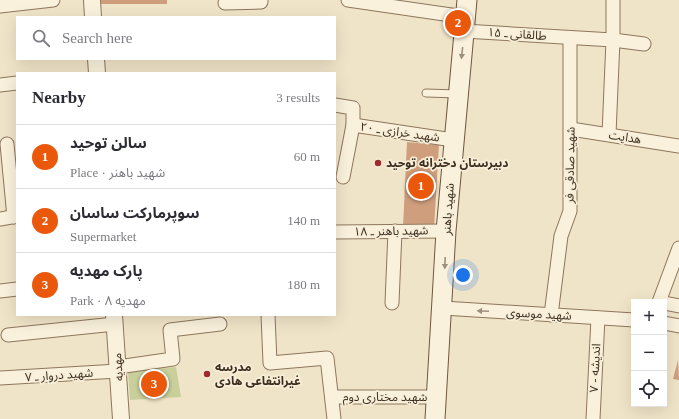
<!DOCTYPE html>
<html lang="en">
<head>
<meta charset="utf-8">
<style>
	body { margin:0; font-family:"Times New Roman","Noto Sans Arabic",serif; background:#f2f2f3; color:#2b2b33 }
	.controls { position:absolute; right:12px; bottom:12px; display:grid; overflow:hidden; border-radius:0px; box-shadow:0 4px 16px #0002 }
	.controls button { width:36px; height:36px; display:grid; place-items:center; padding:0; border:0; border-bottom:1px solid #e1e1e2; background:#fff; color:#2b2b33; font:20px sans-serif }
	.you { position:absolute; left:463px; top:275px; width:14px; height:14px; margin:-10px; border:3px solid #fff; border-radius:50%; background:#1a73e8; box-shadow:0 0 0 6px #1a73e833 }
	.badge { display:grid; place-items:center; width:26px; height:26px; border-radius:50%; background:#ea580c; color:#fff; font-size:13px; font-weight:700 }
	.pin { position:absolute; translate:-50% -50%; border:2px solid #fff; box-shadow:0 1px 4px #0006 }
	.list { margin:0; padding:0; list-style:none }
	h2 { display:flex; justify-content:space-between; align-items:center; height:52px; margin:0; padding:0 16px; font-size:17px }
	h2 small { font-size:13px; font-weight:400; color:#7c7c81 }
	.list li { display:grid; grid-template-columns:26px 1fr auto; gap:12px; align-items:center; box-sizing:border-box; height:64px; padding:0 16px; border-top:1px solid #e1e1e2 }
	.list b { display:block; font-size:15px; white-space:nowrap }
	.list p { margin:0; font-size:13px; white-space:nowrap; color:#7c7c81 }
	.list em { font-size:13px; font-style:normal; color:#7c7c81 }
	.icon { flex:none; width:22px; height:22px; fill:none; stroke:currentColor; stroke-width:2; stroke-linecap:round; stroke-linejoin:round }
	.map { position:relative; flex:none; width:679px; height:419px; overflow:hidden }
	.search { position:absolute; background:#fff; box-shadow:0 4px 16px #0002; left:16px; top:16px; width:320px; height:44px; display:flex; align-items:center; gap:10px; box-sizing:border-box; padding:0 14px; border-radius:0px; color:#7c7c81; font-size:15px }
	.panel { position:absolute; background:#fff; box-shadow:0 4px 16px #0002; left:16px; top:72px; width:320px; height:244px; border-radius:0px }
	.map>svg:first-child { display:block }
	.green { fill:#c9cf9b }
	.building { fill:#cf9f7d }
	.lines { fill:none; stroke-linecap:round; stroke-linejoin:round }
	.service-casing { stroke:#8d765c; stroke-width:9 }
	.minor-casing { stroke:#8d765c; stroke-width:15 }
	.tertiary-casing { stroke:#8d765c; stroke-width:18 }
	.secondary-casing { stroke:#6f573f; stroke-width:21 }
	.service { stroke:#faf1dc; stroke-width:7 }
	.minor { stroke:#faf1dc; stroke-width:13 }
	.tertiary { stroke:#faf1dc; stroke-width:16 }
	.secondary { stroke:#faf1dc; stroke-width:19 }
	.oneway { fill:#9c907e }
	.poi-dot { fill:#9e2a2b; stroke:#f7eed8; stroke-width:1.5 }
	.labels { text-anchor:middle; stroke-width:3.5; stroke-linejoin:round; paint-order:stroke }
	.street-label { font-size:12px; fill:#3d2e20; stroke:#f7eed8 }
	.poi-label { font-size:12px; font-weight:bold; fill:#3d2e20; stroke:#f7eed8; text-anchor:start }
</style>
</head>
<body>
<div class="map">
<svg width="679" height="419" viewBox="0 0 679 419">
	<rect width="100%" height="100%" fill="#f0e4c8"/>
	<polygon class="green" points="176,367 181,397 130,400 128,372"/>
	<g class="building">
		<rect x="98" y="0" width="69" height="4"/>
		<polygon points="407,142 439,145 434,229 403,227"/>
		<polygon points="678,360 679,380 673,379"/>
	</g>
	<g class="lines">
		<g class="service-casing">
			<polyline id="service" points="426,93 458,94"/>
		</g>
		<g class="minor-casing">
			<g id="minor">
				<polyline points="348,0 465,17"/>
				<polyline points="613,0 613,40 644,44"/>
				<polyline points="225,3 261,2 261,0"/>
				<polyline points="0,6 53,0"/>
				<polyline points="464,31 613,40 609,134"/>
				<polyline points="0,85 17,83"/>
				<polyline points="335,105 353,108 353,125"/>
				<polyline points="571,129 679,146"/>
				<polyline points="7,144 14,217"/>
				<polyline points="343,177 353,125 453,140"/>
				<polyline points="0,219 17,216"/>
				<polyline points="335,232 446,231"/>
				<polyline points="0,291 17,289"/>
				<polyline points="659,302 679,248"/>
				<polyline points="392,303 395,231"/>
				<polyline points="664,303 679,306"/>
				<polyline points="443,308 634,320"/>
				<polyline points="268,315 270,363 327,358 334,419"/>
				<polyline points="551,315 561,236 570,211 570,38"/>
				<polyline points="664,323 679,326"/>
				<polyline points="8,335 115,324"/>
				<polyline points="118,367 173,359 170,330 220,324"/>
				<polyline points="0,378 118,371"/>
				<polyline points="332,397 437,397"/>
				<polyline points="593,419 598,318"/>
			</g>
		</g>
		<g class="tertiary-casing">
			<g id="tertiary">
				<polyline points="92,0 93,17"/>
				<polyline points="96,59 97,73"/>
				<polyline points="114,315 121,419"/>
			</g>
		</g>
		<g class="secondary-casing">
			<polyline id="secondary" points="435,419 446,231 467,0"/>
		</g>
		<use href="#service" class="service"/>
		<use href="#minor" class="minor"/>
		<use href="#tertiary" class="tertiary"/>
		<use href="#secondary" class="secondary"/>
	</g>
	<defs><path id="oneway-solid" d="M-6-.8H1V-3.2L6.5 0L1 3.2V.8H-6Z"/></defs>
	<g class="oneway">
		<use href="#oneway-solid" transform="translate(462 53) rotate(96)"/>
		<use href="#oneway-solid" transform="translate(445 263) rotate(92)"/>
		<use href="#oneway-solid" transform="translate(483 311) rotate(-177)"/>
	</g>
	<g class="poi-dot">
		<circle cx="378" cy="163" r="4"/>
		<circle cx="207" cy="374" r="4"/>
	</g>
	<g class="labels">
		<g class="street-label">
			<text transform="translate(517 34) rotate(4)" y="4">طالقانی ـ ۱۵</text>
			<text transform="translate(400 132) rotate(8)" y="4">شهید خرازی ـ ۲۰</text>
			<text transform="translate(625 137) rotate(9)" y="4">هدایت</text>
			<text transform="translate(570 165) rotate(-89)" y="4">شهید صادقی فر</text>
			<text transform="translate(448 209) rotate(-86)" y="4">شهید باهنر</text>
			<text transform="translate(391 231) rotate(-1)" y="4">شهید باهنر ـ ۱۸</text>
			<text transform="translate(539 314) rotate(3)" y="4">شهید موسوی</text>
			<text transform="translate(118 367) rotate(-94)" y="4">مهدیه</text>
			<text transform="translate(595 368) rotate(-87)" y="4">اندیشه - ۷</text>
			<text transform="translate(59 375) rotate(-4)" y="4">شهید دروار ـ ۷</text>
			<text x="385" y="401">شهید مختاری دوم</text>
		</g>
		<g class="poi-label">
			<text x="386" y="167">دبیرستان دخترانه توحید</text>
			<text x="215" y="371">مدرسه<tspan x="215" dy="14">غیرانتفاعی هادی</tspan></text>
		</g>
	</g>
</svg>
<div class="controls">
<button>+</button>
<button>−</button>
<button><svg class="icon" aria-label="locate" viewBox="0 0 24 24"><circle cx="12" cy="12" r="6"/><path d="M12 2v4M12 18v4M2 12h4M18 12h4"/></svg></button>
</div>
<div class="you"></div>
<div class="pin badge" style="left:421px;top:186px">1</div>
<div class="pin badge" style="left:458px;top:23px">2</div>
<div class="pin badge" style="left:154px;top:384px">3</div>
<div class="search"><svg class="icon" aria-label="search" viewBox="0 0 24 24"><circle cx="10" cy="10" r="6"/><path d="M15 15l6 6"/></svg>Search here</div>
<section class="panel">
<h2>Nearby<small>3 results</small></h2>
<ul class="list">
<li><span class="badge">1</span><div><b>سالن توحید</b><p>Place · شهید باهنر</p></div><em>60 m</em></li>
<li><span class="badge">2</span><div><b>سوپرمارکت ساسان</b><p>Supermarket</p></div><em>140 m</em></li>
<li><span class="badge">3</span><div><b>پارک مهدیه</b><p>Park · مهدیه ۸</p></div><em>180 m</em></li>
</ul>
</section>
</div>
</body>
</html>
